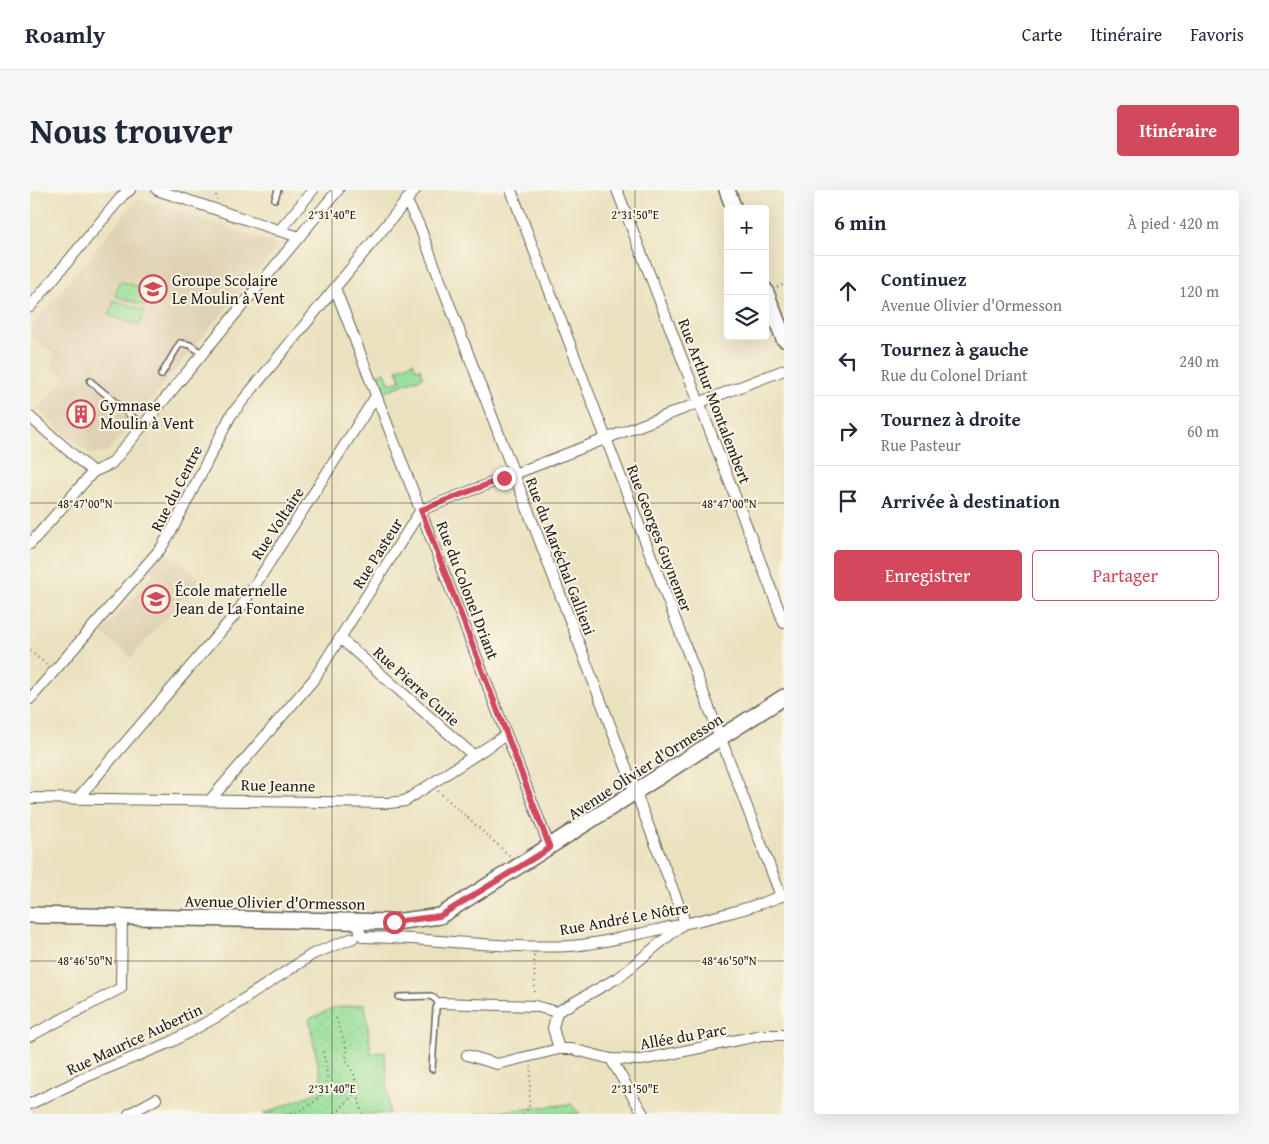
<!DOCTYPE html>
<html lang="fr">
<head>
<meta charset="utf-8">
<style>
	body { margin:0; font-family:"Gentium Book Plus",serif; background:#f6f6f7; color:#1f2937 }
	.controls { position:absolute; right:15px; top:15px; display:grid; overflow:hidden; border-radius:5px; box-shadow:0 5px 20px #0002 }
	.controls button { width:45px; height:45px; display:grid; place-items:center; padding:0; border:0; border-bottom:1px solid #e0e1e3; background:#fff; color:#1f2937; font:25px sans-serif }
	.stop { position:absolute; width:15px; height:15px; margin:-11px; border:4px solid #d1495b; border-radius:50%; background:#fff }
	.stop.end { background:#d1495b; border-color:#fff; box-shadow:0 1px 5px #0008 }
	.list { margin:0; padding:0; list-style:none }
	h2 { display:flex; justify-content:space-between; align-items:center; height:65px; margin:0; padding:0 20px; font-size:21px }
	h2 small { font-size:16px; font-weight:400; color:#747a83 }
	.list li { display:grid; grid-template-columns:32px 1fr auto; gap:15px; align-items:center; box-sizing:border-box; height:70px; padding:0 20px; border-top:1px solid #e0e1e3 }
	.list b { display:block; font-size:19px; white-space:nowrap }
	.list p { margin:0; font-size:16px; white-space:nowrap; color:#747a83 }
	.list em { font-size:16px; font-style:normal; color:#747a83 }
	.actions { display:flex; gap:10px; padding:15px 20px }
	.actions a { flex:1; padding:11px 0; border:1px solid #d1495b; border-radius:5px; text-align:center; font-size:18px; color:#d1495b }
	.actions .main { background:#d1495b; color:#fff }
	.icon { flex:none; width:28px; height:28px; fill:none; stroke:currentColor; stroke-width:2; stroke-linecap:round; stroke-linejoin:round }
	.map { position:relative; flex:none; width:754px; height:924px; overflow:hidden; border-radius:5px }
	header { display:flex; align-items:center; gap:30px; box-sizing:border-box; height:70px; padding:0 25px; background:#fff; border-bottom:1px solid #e0e1e3 }
	header strong { font-size:24px }
	nav { display:flex; gap:28px; margin-inline-start:auto; font-size:18px }
	.intro { display:flex; align-items:center; justify-content:space-between; box-sizing:border-box; height:120px; padding:0 30px }
	h1 { margin:0; font-size:35px }
	.button { padding:12px 22px; border-radius:5px; background:#d1495b; color:#fff; font-size:18px; font-weight:700 }
	main { display:flex; gap:30px; padding:0 30px }
	aside { flex:1; background:#fff; border-radius:5px; box-shadow:0 5px 20px #0002 }
	.map>svg:first-child { display:block }
	.built { fill:#dfd2b4 }
	.grass { fill:url(#grass-tufts); stroke:#5a7e5a }
	.park { fill:url(#park-dots); stroke:#5a7e5a }
	.pitch { fill:#97df99; stroke:#5a7e5a }
	.lines { fill:none; stroke-linecap:round; stroke-linejoin:round }
	.lane-casing { stroke:#646155; stroke-width:8 }
	.street-casing { stroke:#646155; stroke-width:12 }
	.secondary-casing { stroke:#646155; stroke-width:18 }
	.path { stroke:#646155; stroke-width:2; stroke-dasharray:1 4; stroke-linecap:butt }
	.lane { stroke:#fff; stroke-width:5 }
	.street { stroke:#fff; stroke-width:10 }
	.secondary { stroke:#fff; stroke-width:15 }
	.route { stroke:#d1495b; stroke-width:6 }
	.ticks { fill:none; stroke:#1c1c1c; stroke-width:1; stroke-opacity:0.45 }
	.labels { text-anchor:middle; stroke-width:4; stroke-linejoin:round; paint-order:stroke }
	.poi-label { font-size:16px; fill:#1c1c1c; stroke:#fcf5e5; text-anchor:start }
	.street-label { font-size:16px; fill:#1c1c1c; stroke:#fcf5e5 }
	.ticks-label { font-size:12px; text-anchor:middle; fill:#1c1c1c; stroke:#fcf5e5; stroke-width:4; stroke-linejoin:round; paint-order:stroke }
</style>
</head>
<body>
<header>
<strong>Roamly</strong>
<nav><a>Carte</a><a>Itinéraire</a><a>Favoris</a></nav>
</header>
<div class="intro"><h1>Nous trouver</h1><a class="button">Itinéraire</a></div>
<main>
<div class="map">
<svg width="754" height="924" viewBox="0 0 754 924">
	<defs>
		<pattern id="grass-tufts" width="24" height="20" patternUnits="userSpaceOnUse" patternTransform="scale(1.25)"><rect width="24" height="20" fill="#97df99"/><path d="M3 7l-1-3M5 7V3M7 7l1-3M15 17l-1-3M17 17v-4M19 17l1-3" fill="none" stroke="#82bf83"/></pattern>
		<pattern id="park-dots" width="8" height="8" patternUnits="userSpaceOnUse" patternTransform="scale(1.25)"><rect width="8" height="8" fill="#97df99"/><path d="M2 2h.1M6 6h.1" fill="none" stroke="#82bf83" stroke-width="1.8" stroke-linecap="round"/></pattern>
	</defs>
	<rect width="100%" height="100%" fill="#fcf5e5"/>
	<filter id="ink" filterUnits="userSpaceOnUse"><feTurbulence type="fractalNoise" baseFrequency=".02" numOctaves="2"/><feDisplacementMap in="SourceGraphic" scale="10" xChannelSelector="R" yChannelSelector="G"/><feConvolveMatrix kernelMatrix="1 2 1 2 8 2 1 2 1" color-interpolation-filters="sRGB"/></filter>
	<filter id="wash" filterUnits="userSpaceOnUse"><feTurbulence type="fractalNoise" baseFrequency=".0096" numOctaves="4" result="noise"/><feDisplacementMap in="SourceGraphic" scale="20" xChannelSelector="R" yChannelSelector="G"/><feGaussianBlur stdDeviation="1.12" result="paint"/><feColorMatrix in="noise" values="0 0 0 0 0 0 0 0 0 0 0 0 0 0 0 0 0 1.4 0 .05"/><feComposite in="paint" operator="in"/></filter>
	<g filter="url(#wash)">
		<rect width="100%" height="100%" fill="#eae2bf"/>
		<g class="built">
			<polygon points="108,8 243,53 245,59 76,263 59,264 8,219 35,188 21,176 24,173 23,164 0,143 0,139"/>
			<polygon points="137,360 170,389 101,468 72,443 124,384 120,380"/>
		</g>
		<polygon class="grass" points="383,172 386,179 390,178 393,187 354,202 347,185 355,182 360,194 371,190 367,179"/>
		<g class="park">
			<polygon points="335,814 341,864 355,862 359,924 233,924 293,900 279,829 304,818"/>
			<polygon points="541,914 550,924 447,924"/>
		</g>
		<g class="pitch">
			<polygon points="90,91 121,101 116,116 85,106"/>
			<polygon points="84,110 115,121 109,136 79,125"/>
		</g>
	</g>
	<g filter="url(#ink)">
		<g class="lines">
			<g class="lane-casing">
				<g id="lane">
					<polyline points="245,9 248,0"/>
					<polyline points="131,185 150,153 160,155 173,164"/>
					<polyline points="60,191 112,235"/>
					<polyline points="369,807 401,806 410,813 406,818 402,879"/>
				</g>
			</g>
			<g class="street-casing">
				<g id="street">
					<polyline points="127,0 269,47"/>
					<polyline points="481,0 751,706"/>
					<polyline points="587,0 754,433"/>
					<polyline points="376,10 389,35 653,726 653,734 589,787 527,822 505,816 410,813"/>
					<polyline points="249,41 283,0"/>
					<polyline points="305,98 520,658"/>
					<polyline points="0,117 93,5 100,0"/>
					<polyline points="0,227 63,282"/>
					<polyline points="0,354 63,282 81,274 308,0"/>
					<polyline points="311,449 443,565"/>
					<polyline points="0,509 131,358 143,338 201,225 385,0"/>
					<polyline points="0,608 360,613 375,611 476,545"/>
					<polyline points="48,608 209,420 346,206"/>
					<polyline points="181,609 284,489 391,320 754,180"/>
					<path d="M 329,731 L 330,744 L 334,747 C 403,748 471,759 540,756 C 567,754 595,747 622,741 C 666,731 712,722 754,705"/>
					<polyline points="527,822 523,838 529,859"/>
					<polyline points="0,846 91,798 92,727"/>
					<polyline points="437,865 467,874 529,859 542,859 581,869 611,870 732,845 754,845"/>
					<polyline points="581,869 613,924"/>
					<polyline points="0,914 56,887 141,852 188,826 283,764 323,748"/>
					<polyline points="99,924 126,909"/>
				</g>
			</g>
			<g class="secondary-casing">
				<g id="secondary">
					<polyline points="697,0 704,19"/>
					<polyline points="735,100 754,149"/>
					<polyline points="0,725 364,732 410,726 754,507"/>
				</g>
			</g>
			<g class="path">
				<polyline points="185,0 187,10"/>
				<polyline points="747,97 754,94"/>
				<polyline points="0,461 17,475"/>
				<polyline points="408,601 480,666"/>
				<polyline points="504,766 505,806"/>
				<polyline points="306,828 317,860 316,869 324,884 332,924"/>
				<path d="M 261,924 C 297,909 303,896 292,859"/>
				<polyline points="306,924 326,902"/>
				<polyline points="493,924 499,918 501,876"/>
			</g>
			<use href="#lane" class="lane"/>
			<use href="#street" class="street"/>
			<use href="#secondary" class="secondary"/>
		</g>
	</g>
	<g class="lines" filter="url(#ink)">
		<polyline class="route" points="364,732 410,726 520,658 391,320 474,288"/>
	</g>
	<path class="ticks" d="M 302,0 L 302,924M 605,0 L 605,924M 0,313 L 754,313M 0,771 L 754,771"/>
	<defs>
		<g id="school-ring" transform="scale(1.4375)"><circle r="9.5" fill="#fcf5e5" stroke="#d1495b" stroke-width="1.5"/><path d="M0-5L7-2L0 1L-7-2ZM-4 1L0 2.5L4 1V4Q0 6-4 4Z" fill="#d1495b"/></g>
		<g id="building-ring" transform="scale(1.4375)"><circle r="9.5" fill="#fcf5e5" stroke="#d1495b" stroke-width="1.5"/><path d="M-4-6H4V6H1V3H-1V6H-4ZM-2.5-4.3h1.7v1.8h-1.7ZM.8-4.3h1.7v1.8H.8ZM-2.5-1h1.7V.8h-1.7ZM.8-1h1.7V.8H.8Z" fill="#d1495b"/></g>
	</defs>
	<g fill-rule="evenodd">
		<use href="#school-ring" x="123" y="99"/>
		<use href="#building-ring" x="51" y="224"/>
		<use href="#school-ring" x="126" y="409"/>
	</g>
	<g class="labels">
		<g class="poi-label">
			<text x="142" y="96">Groupe Scolaire<tspan x="142" dy="18">Le Moulin à Vent</tspan></text>
			<text x="70" y="221">Gymnase<tspan x="70" dy="18">Moulin à Vent</tspan></text>
			<text x="145" y="406">École maternelle<tspan x="145" dy="18">Jean de La Fontaine</tspan></text>
		</g>
		<g class="street-label">
			<text transform="translate(685 211) rotate(69)" y="6">Rue Arthur Montalembert</text>
			<text transform="translate(146 298) rotate(-63)" y="6">Rue du Centre</text>
			<text transform="translate(247 333) rotate(-57)" y="6">Rue Voltaire</text>
			<text transform="translate(630 348) rotate(69)" y="6">Rue Georges Guynemer</text>
			<text transform="translate(347 363) rotate(-58)" y="6">Rue Pasteur</text>
			<text transform="translate(531 366) rotate(69)" y="6">Rue du Maréchal Gallieni</text>
			<text transform="translate(438 400) rotate(69)" y="6">Rue du Colonel Driant</text>
			<text transform="translate(387 496) rotate(42)" y="6">Rue Pierre Curie</text>
			<text transform="translate(615 576) rotate(-33)" y="6">Avenue Olivier d'Ormesson</text>
			<text transform="translate(248 595) rotate(1)" y="6">Rue Jeanne</text>
			<text transform="translate(245 712) rotate(1)" y="6">Avenue Olivier d'Ormesson</text>
			<text transform="translate(594 728) rotate(-10)" y="6">Rue André Le Nôtre</text>
			<text transform="translate(653 846) rotate(-10)" y="6">Allée du Parc</text>
			<text transform="translate(104 849) rotate(-25)" y="6">Rue Maurice Aubertin</text>
		</g>
	</g>
	<g class="ticks-label">
		<text x="302" y="29">2°31'40"E</text>
		<text x="605" y="29">2°31'50"E</text>
		<text x="55" y="318">48°47'00"N</text>
		<text x="699" y="318">48°47'00"N</text>
		<text x="55" y="775">48°46'50"N</text>
		<text x="699" y="775">48°46'50"N</text>
		<text x="302" y="903">2°31'40"E</text>
		<text x="605" y="903">2°31'50"E</text>
	</g>
</svg>
<div class="controls">
<button>+</button>
<button>−</button>
<button><svg class="icon" aria-label="layers" viewBox="0 0 24 24"><path d="M12 4l9 5-9 5-9-5zM3 14l9 5 9-5"/></svg></button>
</div>
<div class="stop" style="left:364px;top:732px"></div>
<div class="stop end" style="left:474px;top:288px"></div>
</div>
<aside>
<h2>6 min<small>À pied · 420 m</small></h2>
<ul class="list">
<li><svg class="icon" aria-label="ahead" viewBox="0 0 24 24"><path d="M12 20V5M6 11l6-6 6 6"/></svg><div><b>Continuez</b><p>Avenue Olivier d'Ormesson</p></div><em>120 m</em></li>
<li><svg class="icon" aria-label="left" viewBox="0 0 24 24"><path d="M17 20v-9H6M10 6l-5 5 5 5"/></svg><div><b>Tournez à gauche</b><p>Rue du Colonel Driant</p></div><em>240 m</em></li>
<li><svg class="icon" aria-label="right" viewBox="0 0 24 24"><path d="M7 20v-9h11M14 6l5 5-5 5"/></svg><div><b>Tournez à droite</b><p>Rue Pasteur</p></div><em>60 m</em></li>
<li><svg class="icon" aria-label="arrive" viewBox="0 0 24 24"><path d="M6 21V4h12l-3 4 3 4H6"/></svg><div><b>Arrivée à destination</b></div></li>
</ul>
<div class="actions"><a class="main">Enregistrer</a><a>Partager</a></div>
</aside>
</main>
</body>
</html>
